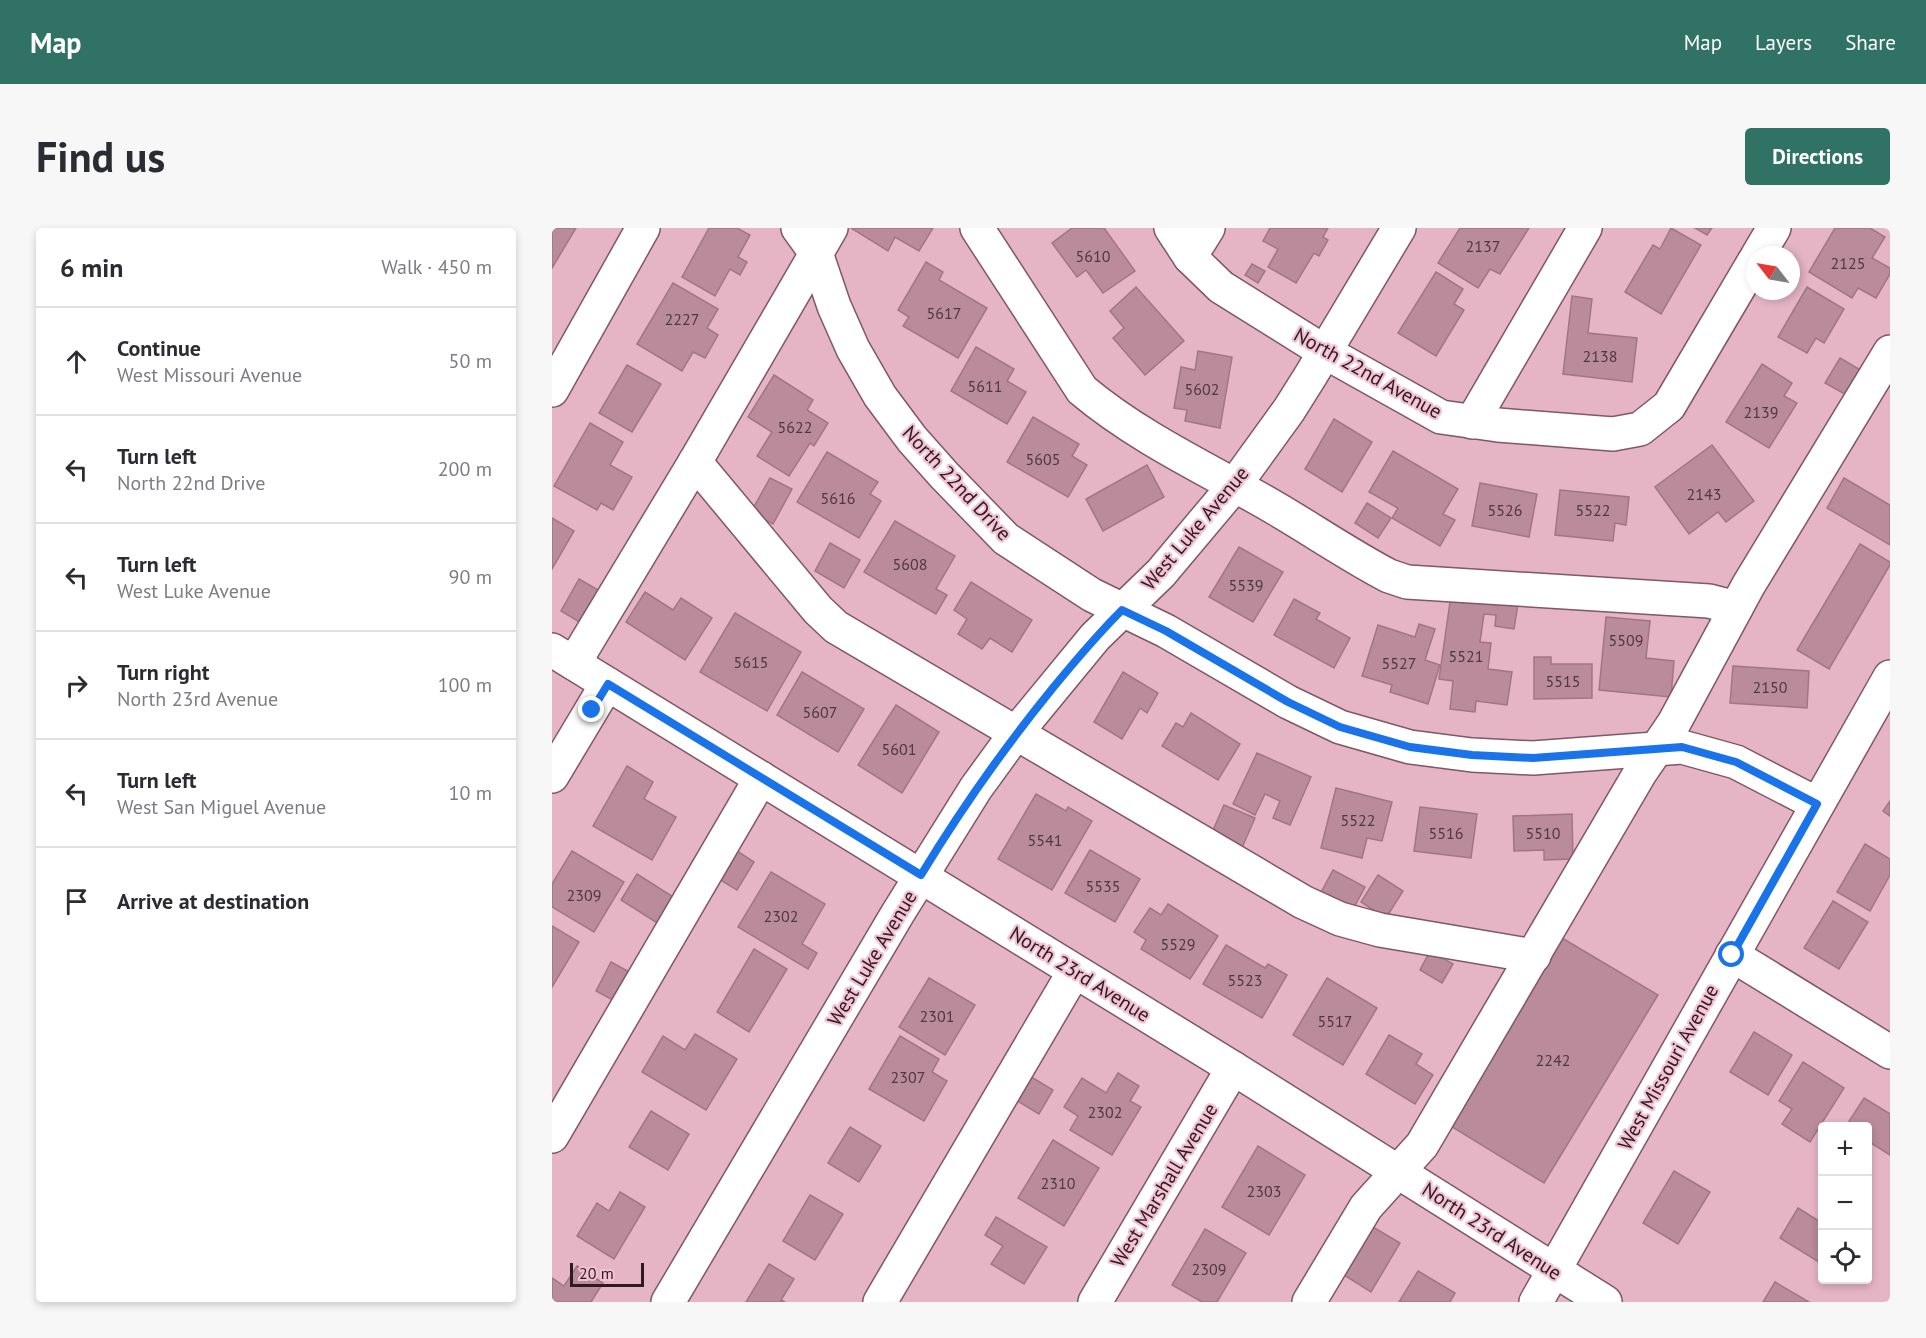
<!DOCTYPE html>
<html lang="en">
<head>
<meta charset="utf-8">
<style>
	body { margin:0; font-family:"PT Sans",sans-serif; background:#f7f7f7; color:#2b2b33 }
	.controls { position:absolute; right:18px; bottom:18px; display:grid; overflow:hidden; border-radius:6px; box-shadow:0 3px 9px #0003 }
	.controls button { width:54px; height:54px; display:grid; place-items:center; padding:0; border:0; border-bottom:2px solid #e1e1e2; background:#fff; color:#2b2b33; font:30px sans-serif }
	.compass { position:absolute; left:1194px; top:18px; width:54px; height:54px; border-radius:50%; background:#fff; box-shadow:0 3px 9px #0003; rotate:301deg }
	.scale { position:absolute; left:18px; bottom:15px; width:74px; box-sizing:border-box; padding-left:6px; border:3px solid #2d1b21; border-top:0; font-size:16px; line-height:21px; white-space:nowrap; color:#2d1b21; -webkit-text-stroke:4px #f3c2d2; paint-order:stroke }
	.stop { position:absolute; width:18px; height:18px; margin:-14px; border:4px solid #1a73e8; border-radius:50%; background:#fff }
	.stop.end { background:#1a73e8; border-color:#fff; box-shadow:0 2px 6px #0008 }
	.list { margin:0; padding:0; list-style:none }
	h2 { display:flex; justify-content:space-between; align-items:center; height:78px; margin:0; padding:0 24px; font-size:26px }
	h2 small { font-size:20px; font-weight:400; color:#7c7c81 }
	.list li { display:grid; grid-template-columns:39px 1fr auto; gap:18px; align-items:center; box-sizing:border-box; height:108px; padding:0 24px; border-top:2px solid #e1e1e2 }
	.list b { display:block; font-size:22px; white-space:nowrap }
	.list p { margin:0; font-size:20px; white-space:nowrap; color:#7c7c81 }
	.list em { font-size:20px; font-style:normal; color:#7c7c81 }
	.icon { flex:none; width:33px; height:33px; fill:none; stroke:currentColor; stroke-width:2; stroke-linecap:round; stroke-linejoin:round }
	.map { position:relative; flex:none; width:1338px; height:1074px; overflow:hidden; border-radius:6px }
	header { display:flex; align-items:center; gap:36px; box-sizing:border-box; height:84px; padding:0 30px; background:#307364; color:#fff }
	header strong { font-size:28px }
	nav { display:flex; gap:33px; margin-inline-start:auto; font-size:21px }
	.intro { display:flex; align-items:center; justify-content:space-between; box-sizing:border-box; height:144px; padding:0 36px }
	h1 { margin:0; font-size:42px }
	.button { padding:15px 27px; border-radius:6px; background:#307364; color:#fff; font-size:21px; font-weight:700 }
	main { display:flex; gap:36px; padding:0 36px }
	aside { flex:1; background:#fff; border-radius:6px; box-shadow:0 3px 9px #0003 }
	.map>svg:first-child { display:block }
	.building { fill:#ba8b9b; stroke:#a27585; stroke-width:1.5 }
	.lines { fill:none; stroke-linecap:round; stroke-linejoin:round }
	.minor-casing { stroke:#815665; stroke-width:36 }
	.minor { stroke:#fff; stroke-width:33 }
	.route { stroke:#1a73e8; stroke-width:8 }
	.labels { text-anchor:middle; stroke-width:4.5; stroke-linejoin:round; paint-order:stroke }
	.number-label { font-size:16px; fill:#503740 }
	.street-label { font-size:20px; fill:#2d1b21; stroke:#f3c2d2 }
</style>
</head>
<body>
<header>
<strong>Map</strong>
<nav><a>Map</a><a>Layers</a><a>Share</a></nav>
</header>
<div class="intro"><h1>Find us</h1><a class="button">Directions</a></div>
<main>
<aside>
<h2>6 min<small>Walk · 450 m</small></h2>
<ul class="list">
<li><svg class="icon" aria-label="ahead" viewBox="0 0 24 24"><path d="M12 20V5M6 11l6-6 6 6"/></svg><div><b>Continue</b><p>West Missouri Avenue</p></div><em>50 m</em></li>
<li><svg class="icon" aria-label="left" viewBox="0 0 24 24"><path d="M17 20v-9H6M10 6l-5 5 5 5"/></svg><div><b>Turn left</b><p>North 22nd Drive</p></div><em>200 m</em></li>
<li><svg class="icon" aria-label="left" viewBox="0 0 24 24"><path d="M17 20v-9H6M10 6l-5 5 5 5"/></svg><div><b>Turn left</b><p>West Luke Avenue</p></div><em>90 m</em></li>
<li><svg class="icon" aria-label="right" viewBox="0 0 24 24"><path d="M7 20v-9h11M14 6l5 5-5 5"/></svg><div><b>Turn right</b><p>North 23rd Avenue</p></div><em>100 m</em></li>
<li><svg class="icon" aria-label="left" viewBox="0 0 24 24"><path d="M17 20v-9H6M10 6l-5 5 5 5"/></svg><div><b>Turn left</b><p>West San Miguel Avenue</p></div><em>10 m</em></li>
<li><svg class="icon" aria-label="arrive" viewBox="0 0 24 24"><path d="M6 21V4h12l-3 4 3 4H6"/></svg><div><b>Arrive at destination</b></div></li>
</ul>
</aside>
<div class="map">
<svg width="1338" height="1074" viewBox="0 0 1338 1074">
	<rect width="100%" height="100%" fill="#e6b5c5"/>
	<g class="building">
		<polygon points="0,0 24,0 0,40"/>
		<polygon points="157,0 185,0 198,7 186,29 195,34 188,47 178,41 163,68 130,49"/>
		<polygon points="299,0 381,0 367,23 343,9 336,23"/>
		<polygon points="520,0 552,0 583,43 551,65 534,42 525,49 500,15"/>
		<polygon points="718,0 776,0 771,9 776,12 767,28 762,25 744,55 716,39 726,21 711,13"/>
		<polygon points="908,0 977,0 948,46 938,41 926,60 886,35"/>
		<polygon points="1119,0 1149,17 1109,86 1073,64 1101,17 1108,21"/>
		<polygon points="1143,0 1160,0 1155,7"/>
		<polygon points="1283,0 1318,0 1333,9 1320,30 1338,40 1338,46 1324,70 1306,60 1300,70 1257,44"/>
		<polygon points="374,34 391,44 387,52 435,80 406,130 351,98 357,89 346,82"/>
		<polygon points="700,36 713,43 706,55 693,47"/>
		<polygon points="884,44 911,61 902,76 912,82 884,128 846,105"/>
		<polygon points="121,55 166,81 155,100 166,107 153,130 141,124 130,143 85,116"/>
		<polygon points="584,59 632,113 593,147 561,110 572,100 558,83"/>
		<polygon points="1255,59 1292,81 1272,115 1264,110 1255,125 1226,109"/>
		<polygon points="1020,68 1040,71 1036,105 1085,110 1080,154 1011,146"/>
		<polygon points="424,119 462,141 455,153 474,164 455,196 399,163"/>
		<polygon points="646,123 680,129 668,200 633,193 635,182 622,180 629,139 643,142"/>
		<polygon points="1288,130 1312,144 1298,169 1273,155"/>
		<polygon points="1210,136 1240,155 1232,168 1245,175 1217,220 1174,194"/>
		<polygon points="75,137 109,156 80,204 47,185"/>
		<polygon points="222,147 261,172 255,182 276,195 262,218 258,215 237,248 205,228 220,204 196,189"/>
		<polygon points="481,189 527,216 520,228 535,237 516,269 455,234"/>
		<polygon points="782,191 820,214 790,264 753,241"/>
		<polygon points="38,195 71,214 58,237 80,249 61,282 49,275 45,282 2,258"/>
		<polygon points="1160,217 1202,273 1174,294 1166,284 1137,306 1103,259"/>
		<polygon points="841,223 906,261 891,286 903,292 888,318 840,290 846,280 817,264"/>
		<polygon points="275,224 326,254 318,266 329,273 307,310 245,274"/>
		<polygon points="595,237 612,269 551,303 534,271"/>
		<polygon points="218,250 240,261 221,296 199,284"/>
		<polygon points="1292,250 1338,277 1338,317 1275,280"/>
		<polygon points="928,255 985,266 977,309 920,298"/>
		<polygon points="1008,262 1077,269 1074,297 1063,295 1061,313 1003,307"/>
		<polygon points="815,275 839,290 826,310 803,295"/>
		<polygon points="0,290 22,303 0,341"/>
		<polygon points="343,293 403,328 384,361 395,367 384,386 312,344"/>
		<polygon points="278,315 308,332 292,360 263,343"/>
		<polygon points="1308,316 1338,334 1338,337 1277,441 1245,422"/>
		<polygon points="687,319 731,344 701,394 657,369"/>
		<polygon points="27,351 53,366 34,398 9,383"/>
		<polygon points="419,354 480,392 460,424 438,410 430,421 406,406 415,391 402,382"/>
		<polygon points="93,364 121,382 129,370 160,390 133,432 74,394"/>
		<polygon points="899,367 966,376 962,401 943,398 944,387 932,386 928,414 939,415 936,441 960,444 955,477 924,473 923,484 898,481 901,453 887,451"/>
		<polygon points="742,371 768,385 764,391 798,410 782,440 722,407"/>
		<polygon points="183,385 249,424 215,483 148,444"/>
		<polygon points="1054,389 1098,393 1094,430 1122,433 1119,469 1047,462"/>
		<polygon points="867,396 883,401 873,432 888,437 876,476 838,464 840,457 810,448 826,397 863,409"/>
		<polygon points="982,429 999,429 999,436 1040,436 1040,470 982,471"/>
		<polygon points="1181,438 1257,443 1255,480 1178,475"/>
		<polygon points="250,444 312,481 286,524 225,487"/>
		<polygon points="571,444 606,465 595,485 588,480 570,511 542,494"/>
		<polygon points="344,477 387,504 350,565 306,537"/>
		<polygon points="639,485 688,516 666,552 610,518 624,495 631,499"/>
		<polygon points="705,525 759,549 738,597 721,590 728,573 713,566 703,587 681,576"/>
		<polygon points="75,538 101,554 92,571 124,589 100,632 41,598"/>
		<polygon points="784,560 840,574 830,613 815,610 810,630 769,620"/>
		<polygon points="484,566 514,583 516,579 540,593 500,662 446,631"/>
		<polygon points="1338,573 1338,588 1331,583"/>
		<polygon points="672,577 703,590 689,622 658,609"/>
		<polygon points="868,579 925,586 919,630 862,623"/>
		<polygon points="1020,586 1021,631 992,632 992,622 962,623 961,588"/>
		<polygon points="1313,616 1338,631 1338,647 1318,683 1285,664"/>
		<polygon points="182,621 202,634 185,662 165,650"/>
		<polygon points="538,622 588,651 563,694 513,665"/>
		<polygon points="20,623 72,654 42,704 0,679 0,656"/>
		<polygon points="781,642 813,659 799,685 767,668"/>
		<polygon points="219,644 273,676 250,716 265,725 256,741 186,699"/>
		<polygon points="85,646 126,672 110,698 69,672"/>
		<polygon points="826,647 851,663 834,690 809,674"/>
		<polygon points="1281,673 1316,694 1287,741 1252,720"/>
		<polygon points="616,676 666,708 638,751 589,721 594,712 582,704 598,680 609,687"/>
		<polygon points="0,698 27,714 0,759"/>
		<polygon points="1010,710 1106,767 992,955 897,897"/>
		<polygon points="674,717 713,740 716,736 735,747 710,790 651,756"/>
		<polygon points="202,721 235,741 197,804 165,784"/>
		<polygon points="878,723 901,736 890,755 868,742"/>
		<polygon points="59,734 83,747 68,776 44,763"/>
		<polygon points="377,750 423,777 393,827 347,799"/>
		<polygon points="775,750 825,780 791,837 741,807"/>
		<polygon points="1202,804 1240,827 1216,867 1178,844"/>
		<polygon points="143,806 185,831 154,882 90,844 111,808 133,822"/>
		<polygon points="837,807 870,826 864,836 881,847 863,876 814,846"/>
		<polygon points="348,808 387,831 380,844 395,853 372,893 317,861"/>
		<polygon points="1251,834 1292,860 1258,914 1230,896 1240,881 1227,873"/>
		<polygon points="566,845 587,858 578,873 589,879 560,927 518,902 526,888 512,879 530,850 554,865"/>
		<polygon points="476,847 501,862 487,886 462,871"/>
		<polygon points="1312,870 1338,886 1338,927 1316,913 1316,898 1294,898"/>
		<polygon points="99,883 137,906 116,942 77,919"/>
		<polygon points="298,899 329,918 307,954 276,935"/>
		<polygon points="501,912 547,940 512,998 466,970"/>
		<polygon points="706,918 753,947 717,1007 670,979"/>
		<polygon points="1122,943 1158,964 1126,1016 1091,995"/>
		<polygon points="68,964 93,979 62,1031 25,1008 45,975 57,983"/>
		<polygon points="258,967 291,986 263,1032 231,1013"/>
		<polygon points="1246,980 1270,995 1270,1036 1228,1010"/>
		<polygon points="444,989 495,1019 472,1056 439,1036 451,1018 433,1007"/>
		<polygon points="821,999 848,1015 819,1064 792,1047"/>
		<polygon points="653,1001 694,1025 665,1074 650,1074 620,1057"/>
		<polygon points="217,1036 242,1051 229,1072 233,1074 194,1074"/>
		<polygon points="25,1038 51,1055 39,1074 0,1074 0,1050 12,1058"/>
		<polygon points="866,1043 903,1065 898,1074 847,1074"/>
		<polygon points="1223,1054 1257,1074 1211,1074"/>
	</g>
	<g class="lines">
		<g class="minor-casing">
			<g id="minor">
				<polyline points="246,0 264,25 282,78 301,121 328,168 360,211 392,247 454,311 540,367 614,403 736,474 788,499 858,519 920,527 981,530 1130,519 1184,534 1265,576"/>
				<path d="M 425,0 L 530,162 C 581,205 644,236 702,268 C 748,293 791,324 837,348 L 855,354 L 1157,373 L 1184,380"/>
				<polyline points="619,0 638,29 669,59 773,124 889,189 946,197 1061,206 1088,201 1117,178 1203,32"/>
				<polyline points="1206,27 1222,0"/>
				<polyline points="638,29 656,0"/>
				<polyline points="0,162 91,0"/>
				<polyline points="920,194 1033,0"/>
				<polyline points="143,234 266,382 284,399 751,674 788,691 828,702 982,728"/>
				<polyline points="0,422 681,840 1053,1074"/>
				<polyline points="22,435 143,234 279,0"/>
				<polyline points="0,548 55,456"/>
				<polyline points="1180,727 1338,824"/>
				<polyline points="0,908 209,550"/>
				<polyline points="116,1074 346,685 424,560 464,505 543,409 609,345 682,258 737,182 759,147 847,0"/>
				<polyline points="328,1074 522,744"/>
				<polyline points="543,1074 681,840"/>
				<polyline points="757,1074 814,979 870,917 1088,545 1122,495 1196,358 1338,124"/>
				<polyline points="984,1074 1338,449"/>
			</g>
		</g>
		<use href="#minor" class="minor"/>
	</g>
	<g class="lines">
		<path class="route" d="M 40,482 L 56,456 L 369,647 C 409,581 452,520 500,461 C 523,433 545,407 570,382 L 614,403 L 736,474 L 788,499 L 858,519 L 920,527 L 981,530 L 1130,519 L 1184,534 L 1265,576 L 1180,727"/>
	</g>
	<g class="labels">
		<g class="number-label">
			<text x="931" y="24">2137</text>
			<text x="541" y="34">5610</text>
			<text x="1296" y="41">2125</text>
			<text x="392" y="91">5617</text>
			<text x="130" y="97">2227</text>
			<text x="1048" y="134">2138</text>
			<text x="433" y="164">5611</text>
			<text x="650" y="167">5602</text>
			<text x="1209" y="190">2139</text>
			<text x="243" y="205">5622</text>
			<text x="491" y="237">5605</text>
			<text x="1152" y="272">2143</text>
			<text x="286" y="276">5616</text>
			<text x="953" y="288">5526</text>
			<text x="1041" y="288">5522</text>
			<text x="358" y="342">5608</text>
			<text x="694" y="363">5539</text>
			<text x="1074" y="418">5509</text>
			<text x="914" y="434">5521</text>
			<text x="199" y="440">5615</text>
			<text x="847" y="441">5527</text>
			<text x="1011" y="459">5515</text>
			<text x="1218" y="465">2150</text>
			<text x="268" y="490">5607</text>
			<text x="347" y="527">5601</text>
			<text x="806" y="598">5522</text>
			<text x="894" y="611">5516</text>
			<text x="991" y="611">5510</text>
			<text x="493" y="618">5541</text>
			<text x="551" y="664">5535</text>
			<text x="32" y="673">2309</text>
			<text x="229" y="694">2302</text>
			<text x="626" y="722">5529</text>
			<text x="693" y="758">5523</text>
			<text x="385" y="794">2301</text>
			<text x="783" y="799">5517</text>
			<text x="1001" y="838">2242</text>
			<text x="356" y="855">2307</text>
			<text x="553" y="890">2302</text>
			<text x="506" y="961">2310</text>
			<text x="712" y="969">2303</text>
			<text x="657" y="1047">2309</text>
		</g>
		<g class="street-label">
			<text transform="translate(816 145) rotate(29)" y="7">North 22nd Avenue</text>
			<text transform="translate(405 255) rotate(47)" y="7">North 22nd Drive</text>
			<text transform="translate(643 300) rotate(-50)" y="7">West Luke Avenue</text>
			<text transform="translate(320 730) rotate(-59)" y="7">West Luke Avenue</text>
			<text transform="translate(528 746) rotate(32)" y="7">North 23rd Avenue</text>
			<text transform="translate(1116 839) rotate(-61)" y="7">West Missouri Avenue</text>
			<text transform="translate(612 957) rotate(-59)" y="7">West Marshall Avenue</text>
			<text transform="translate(940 1003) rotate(33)" y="7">North 23rd Avenue</text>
		</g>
	</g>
</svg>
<div class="controls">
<button>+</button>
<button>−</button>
<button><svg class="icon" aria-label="locate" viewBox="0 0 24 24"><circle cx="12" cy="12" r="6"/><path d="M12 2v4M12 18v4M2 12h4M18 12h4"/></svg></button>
</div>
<svg class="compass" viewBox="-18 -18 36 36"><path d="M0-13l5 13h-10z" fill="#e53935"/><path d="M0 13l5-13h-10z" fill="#7c7c81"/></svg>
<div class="scale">20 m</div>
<div class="stop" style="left:1180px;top:727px"></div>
<div class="stop end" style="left:40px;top:482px"></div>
</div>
</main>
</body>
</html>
